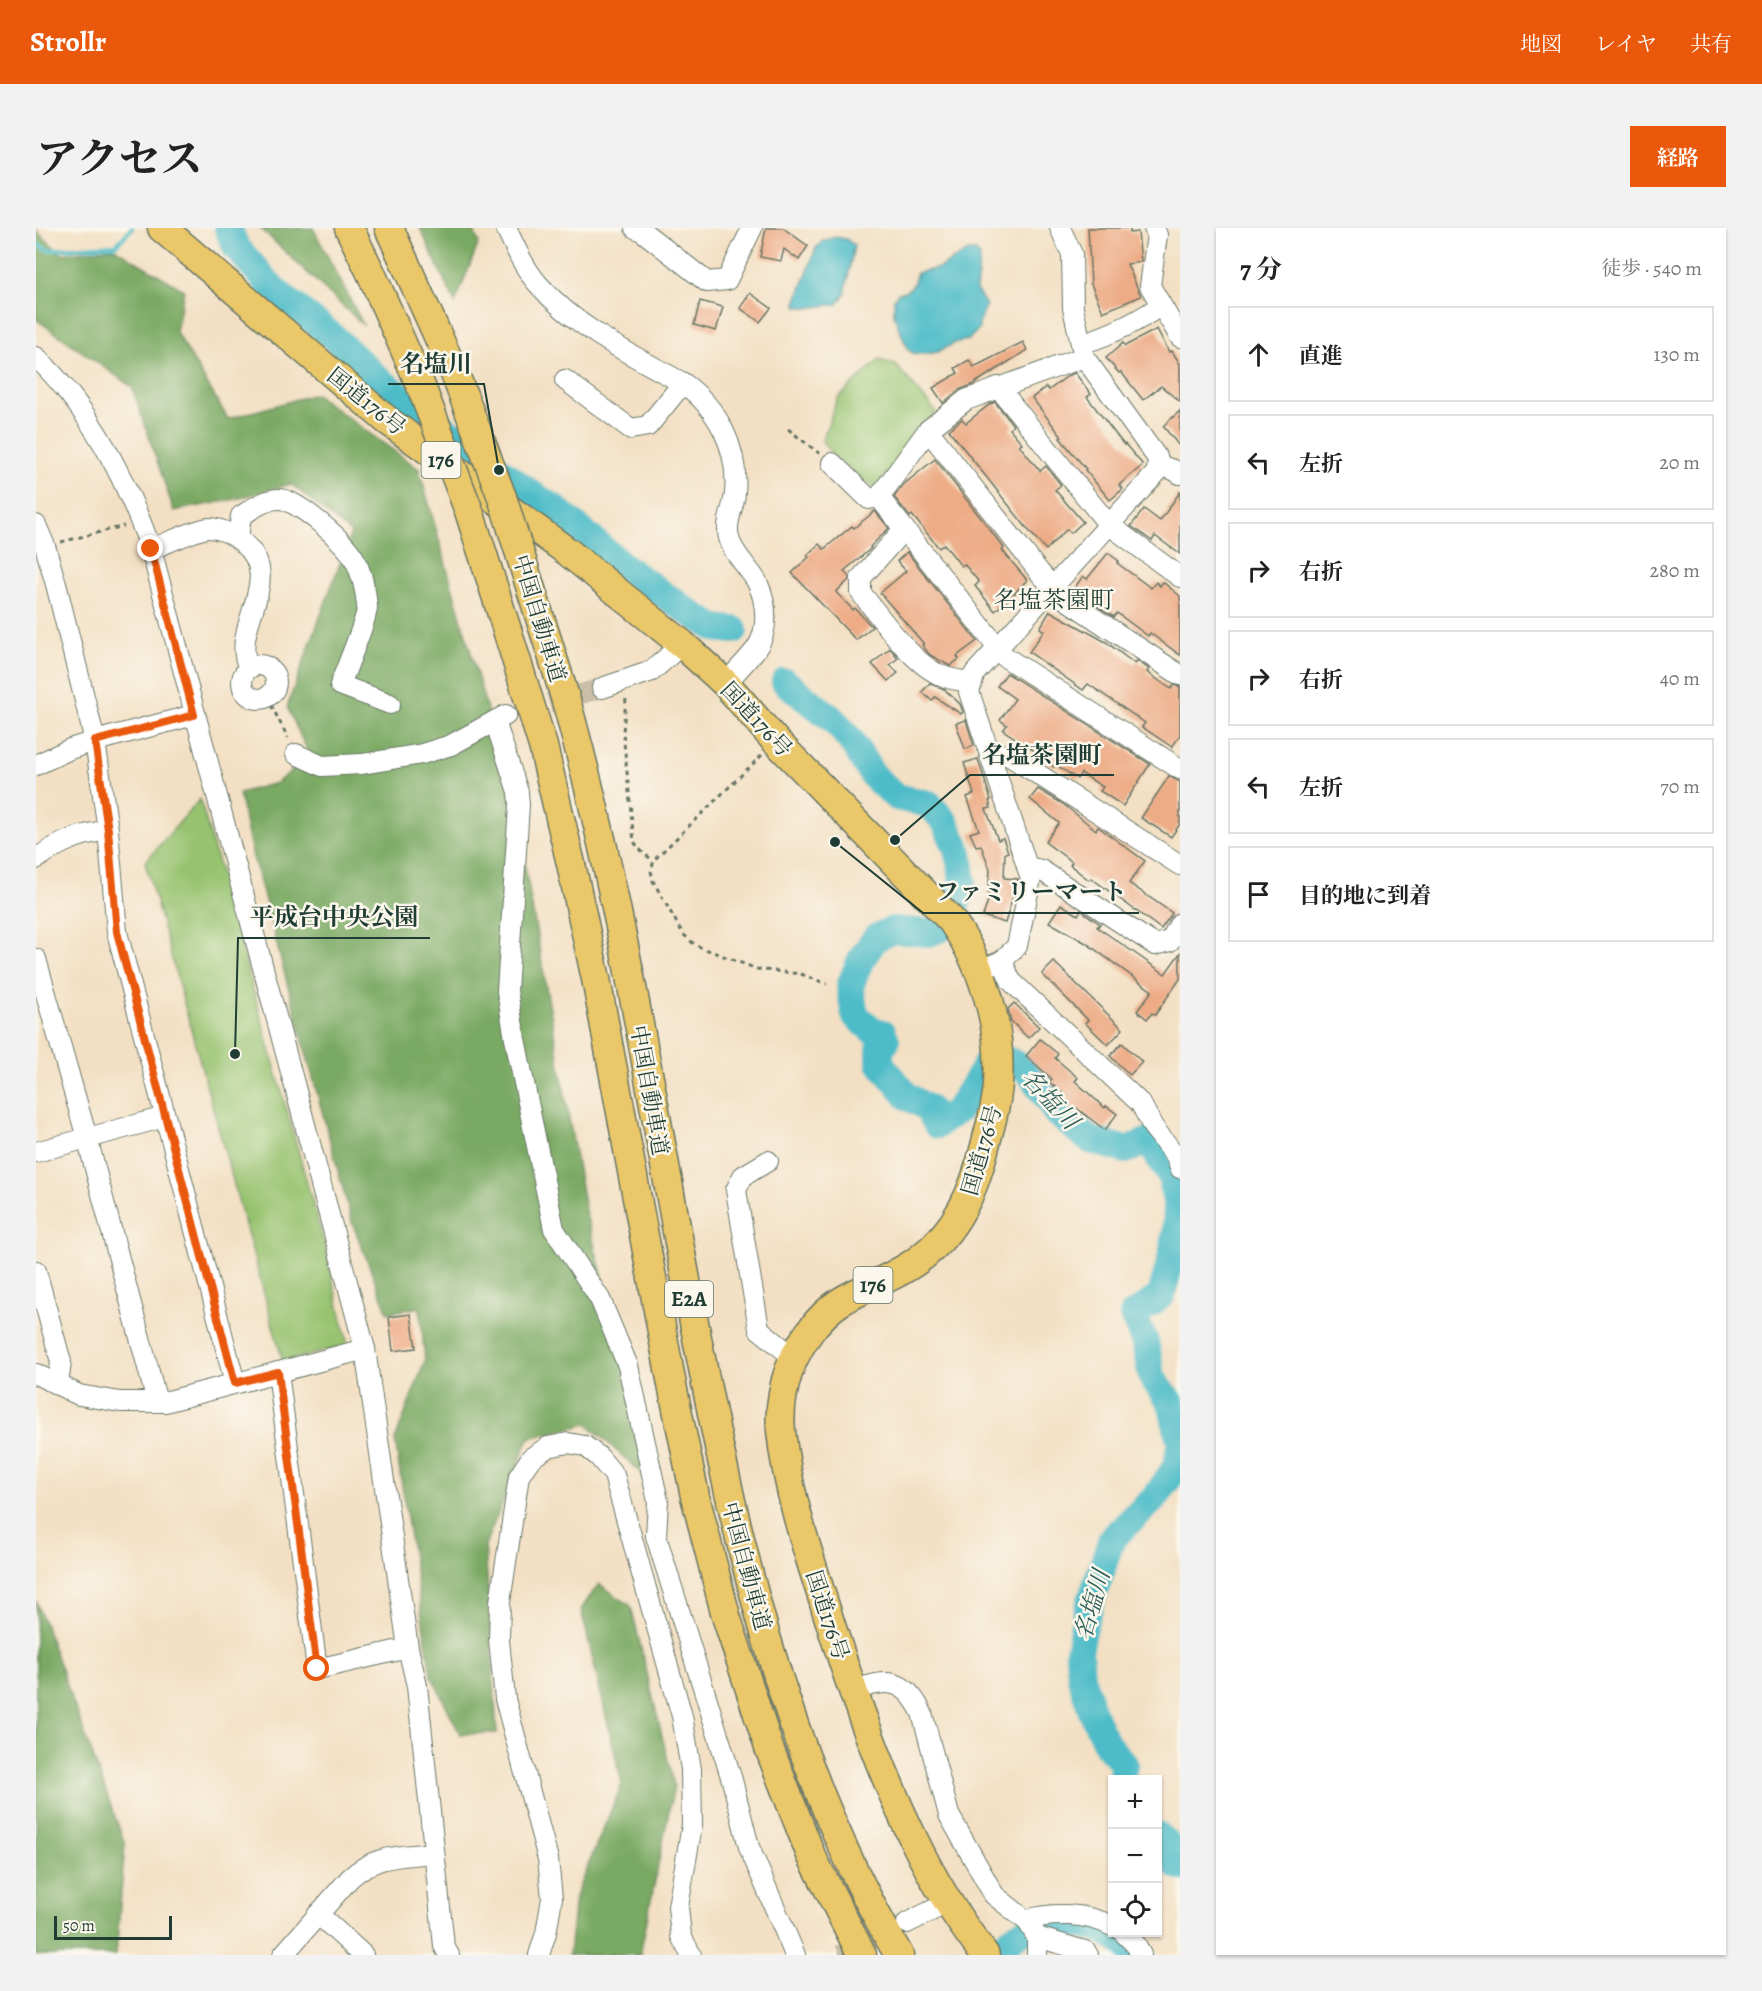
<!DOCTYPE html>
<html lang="ja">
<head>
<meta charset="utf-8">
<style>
	body { margin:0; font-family:Alegreya,"Noto Serif JP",serif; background:#f2f2f2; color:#222 }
	.controls { position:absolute; right:18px; bottom:18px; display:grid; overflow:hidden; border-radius:0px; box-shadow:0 2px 4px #0004 }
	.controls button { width:54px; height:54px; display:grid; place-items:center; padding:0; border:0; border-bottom:2px solid #e0e0e0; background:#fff; color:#222; font:30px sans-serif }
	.scale { position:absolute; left:18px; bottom:15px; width:118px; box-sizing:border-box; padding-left:6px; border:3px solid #1f3d34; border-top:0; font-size:16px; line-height:21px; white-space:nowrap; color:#1f3d34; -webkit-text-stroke:4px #fbf7ec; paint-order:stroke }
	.stop { position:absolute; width:18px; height:18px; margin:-14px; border:4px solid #ea580c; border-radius:50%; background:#fff }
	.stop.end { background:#ea580c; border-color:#fff; box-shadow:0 2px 6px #0008 }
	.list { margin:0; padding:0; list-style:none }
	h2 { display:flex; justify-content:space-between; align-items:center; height:78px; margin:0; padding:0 24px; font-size:26px }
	h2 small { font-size:20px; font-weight:400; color:#767676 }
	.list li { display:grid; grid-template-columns:39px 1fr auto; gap:18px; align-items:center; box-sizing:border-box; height:96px; margin:0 12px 12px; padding:0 12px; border:2px solid #e0e0e0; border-radius:0px }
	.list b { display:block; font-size:22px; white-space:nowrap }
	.list em { font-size:20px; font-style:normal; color:#767676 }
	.icon { flex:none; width:33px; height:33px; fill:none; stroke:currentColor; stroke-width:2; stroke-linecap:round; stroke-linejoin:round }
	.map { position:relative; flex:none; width:1144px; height:1727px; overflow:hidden; border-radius:0px }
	header { display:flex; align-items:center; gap:36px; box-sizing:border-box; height:84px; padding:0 30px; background:#ea580c; color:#fff }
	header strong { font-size:28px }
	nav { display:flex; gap:33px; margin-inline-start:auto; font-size:21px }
	.intro { display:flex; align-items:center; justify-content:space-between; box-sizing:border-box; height:144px; padding:0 36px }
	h1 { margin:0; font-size:42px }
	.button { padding:15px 27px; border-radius:0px; background:#ea580c; color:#fff; font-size:21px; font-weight:700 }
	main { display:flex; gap:36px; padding:0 36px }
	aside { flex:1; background:#fff; border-radius:0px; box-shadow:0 2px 4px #0004 }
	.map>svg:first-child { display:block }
	.green { fill:#97c370; stroke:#5b8052; stroke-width:1.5 }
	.forest { fill:#79a962; stroke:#4c734b; stroke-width:1.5 }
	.water { fill:#4ebcc8; stroke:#367c7e; stroke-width:1.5 }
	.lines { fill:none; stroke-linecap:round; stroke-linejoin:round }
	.stream { stroke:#4ebcc8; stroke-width:4.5 }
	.river { stroke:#4ebcc8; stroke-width:28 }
	.building { fill:#edac86 }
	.minor-tunnel { stroke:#c9bfa7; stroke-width:20; stroke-dasharray:20 10; stroke-linecap:butt }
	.minor-casing { stroke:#697666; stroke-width:22 }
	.highway-casing { stroke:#697666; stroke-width:31 }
	.path { stroke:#697666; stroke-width:3; stroke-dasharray:4.5 4.5; stroke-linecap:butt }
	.minor { stroke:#fff; stroke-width:20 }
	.highway { stroke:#eac769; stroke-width:28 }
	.highway-bridge-casing { stroke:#697666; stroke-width:31; stroke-linecap:butt }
	.highway-bridge { stroke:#eac769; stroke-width:28 }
	.route { stroke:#ea580c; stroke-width:8 }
	.labels { text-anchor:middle; stroke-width:5; stroke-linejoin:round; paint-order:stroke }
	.shield { fill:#fbf7ec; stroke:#61756b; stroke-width:1.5 }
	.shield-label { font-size:21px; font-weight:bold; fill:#1f3d34 }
	.street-label { font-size:22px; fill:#1f3d34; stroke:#fbf7ec }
	.neighbourhood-label { font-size:24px; fill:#1f3d34; stroke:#fbf7ec }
	.water-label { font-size:24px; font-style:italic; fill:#2b5d59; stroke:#fbf7ec }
	.leader { fill:none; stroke:#1f3d34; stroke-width:2 }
	.callout-dot { fill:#1f3d34; stroke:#fbf7ec; stroke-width:2 }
	.callout-label { font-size:24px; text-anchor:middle; font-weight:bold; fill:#1f3d34; stroke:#fbf7ec; stroke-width:5; stroke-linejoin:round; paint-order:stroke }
</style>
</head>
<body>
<header>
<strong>Strollr</strong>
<nav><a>地図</a><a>レイヤ</a><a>共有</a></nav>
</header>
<div class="intro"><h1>アクセス</h1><a class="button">経路</a></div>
<main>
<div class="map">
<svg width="1144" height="1727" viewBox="0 0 1144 1727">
	<rect width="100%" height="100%" fill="#fbf7ec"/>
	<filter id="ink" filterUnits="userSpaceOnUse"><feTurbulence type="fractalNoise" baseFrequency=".0167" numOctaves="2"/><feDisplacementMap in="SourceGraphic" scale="12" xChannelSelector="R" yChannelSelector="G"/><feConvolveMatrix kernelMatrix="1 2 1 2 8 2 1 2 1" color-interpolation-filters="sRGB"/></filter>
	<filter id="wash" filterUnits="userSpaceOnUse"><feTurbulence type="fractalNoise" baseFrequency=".008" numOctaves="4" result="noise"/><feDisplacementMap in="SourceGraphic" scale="24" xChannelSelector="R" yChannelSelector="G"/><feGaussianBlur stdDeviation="1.35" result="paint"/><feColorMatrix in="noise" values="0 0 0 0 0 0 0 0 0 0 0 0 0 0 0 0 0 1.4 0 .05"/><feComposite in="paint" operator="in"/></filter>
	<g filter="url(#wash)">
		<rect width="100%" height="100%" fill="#f3e0c4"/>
		<g class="green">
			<polygon points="843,132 860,137 900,184 839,260 797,228 786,213 801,171"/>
			<polygon points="164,571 289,1019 312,1117 247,1134 109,634"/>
		</g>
		<g class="forest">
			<polygon points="224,0 277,0 328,98"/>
			<polygon points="384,0 436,0 443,14 419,75"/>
			<polygon points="0,3 26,26 78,20 148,62 140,104 192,191 279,166 383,241 479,581 549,982 622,1260 551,1196 493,1210 449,1317 461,1505 424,1506 395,1447 359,1212 389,1133 384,1079 352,1085 316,994 215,621 203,565 240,555 259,540 272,524 251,479 315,305 255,256 200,271 138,283 96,159 0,91"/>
			<polygon points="563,1356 595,1378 638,1558 604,1727 533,1727 539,1669 586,1556 545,1381"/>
			<polygon points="0,1373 89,1616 80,1727 0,1727"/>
		</g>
		<g class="water">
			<polygon points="799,9 810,11 818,17 809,65 802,76 770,80 762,78 760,75 780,20 787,13"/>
			<polygon points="932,23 938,23 944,28 940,62 950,77 943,94 943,101 932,112 921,114 901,124 891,126 879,126 872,122 858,88 858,71 862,65 870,63 877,57 881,45 903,40"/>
		</g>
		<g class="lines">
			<polyline class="stream" points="0,15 11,22 80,17 96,0"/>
			<g class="river">
				<polyline points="192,0 200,19 239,63 295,107 343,152 497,267 517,279 591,341 657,387 679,400 698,402"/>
				<polyline points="749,454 799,493 816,514 837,548 860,569 893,576 909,594 923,625 927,655 920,678"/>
				<polyline points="905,700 893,705 857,702 840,710 825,731 814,758 819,787 836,802 847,805 850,813 844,821 844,835 871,868 893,881 901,897 922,882 950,837"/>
				<polyline points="973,833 988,840 998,850 1021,886 1054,912 1090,922 1113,913 1135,949 1141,978 1140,1003 1136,1027 1125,1068 1097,1087 1109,1114 1116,1149 1135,1175 1144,1212"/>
				<polyline points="1085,1552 1088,1536 1071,1517 1056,1484 1045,1449 1043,1424 1049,1391 1076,1310 1120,1269 1141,1237 1144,1218"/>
				<polyline points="1122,1608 1132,1617 1141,1638 1144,1639"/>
				<path d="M 954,1727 C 966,1719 979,1706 992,1701 C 1021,1689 1081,1696 1097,1727"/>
			</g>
		</g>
		<g id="blocks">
			<g class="building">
				<polygon points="730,0 747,0 772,18 763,32 748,21 745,33 724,29"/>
				<polygon points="1052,0 1094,0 1094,5 1102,4 1105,34 1091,36 1105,68 1067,84 1055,56"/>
				<polygon points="714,65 735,80 724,94 704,80"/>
				<polygon points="664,73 687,79 680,103 658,97"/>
				<polygon points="1121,101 1133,124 1136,123 1144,136 1144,174 1125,158 1107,172 1085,144 1083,145 1070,130 1087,115 1089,118"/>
				<polygon points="987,114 991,122 936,157 923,162 907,175 897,160 922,145 919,140 933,132 938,139"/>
				<polygon points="1039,145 1055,166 1051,169 1088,217 1089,216 1107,237 1083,257 1087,261 1074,272 1049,242 1050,241 1024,210 1026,209 996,170 1010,159 1013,162 1033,147"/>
				<polygon points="959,174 977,197 974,201 986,215 983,217 1004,243 1010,238 1025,257 1019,262 1047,294 1035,305 1031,301 1010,322 994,304 913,202 926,191 930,195 954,176"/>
				<polygon points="1144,183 1144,219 1127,198"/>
				<polygon points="899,231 968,320 966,322 991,352 974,370 959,383 939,358 943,354 928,336 925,338 908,316 903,320 876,287 874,289 858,269 867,257"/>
				<polygon points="1144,264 1144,326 1119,308 1116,313 1095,298 1108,281 1124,293"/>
				<polygon points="839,283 853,300 834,319 835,320 832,323 808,343 813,349 813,352 800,364 817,382 819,380 836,399 820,412 756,345 773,329 771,327 783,316 788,321 816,298 818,300"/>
				<polygon points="871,324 941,413 921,428 923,431 914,438 894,427 886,417 888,416 844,365 870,343 861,333"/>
				<polygon points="1072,325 1083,333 1081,335 1115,360 1120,354 1124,358 1127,354 1144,368 1144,427 1114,405 1112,408 1081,385 1078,389 1037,362 1047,348 1051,351"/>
				<polygon points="1014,383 1070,414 1099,436 1101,433 1113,441 1111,444 1135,461 1138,457 1144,459 1144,507 1136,519 1106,499 1109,495 1052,456 1047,462 993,424 1008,403 1004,400"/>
				<polygon points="854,420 862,430 854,437 862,445 852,453 836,436"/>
				<polygon points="971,445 1114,536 1087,578 1064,563 1067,559 1045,545 1041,551 1019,536 1018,539 1005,530 1006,528 967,502 971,497 964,492 979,471 961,458"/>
				<polygon points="894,455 908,461 924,476 927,484 925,486 899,469 896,473 886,464"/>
				<polygon points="930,492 938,518 929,521 920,495"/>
				<polygon points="942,531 955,572 953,573 955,580 950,581 962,612 967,610 972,624 969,625 968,650 982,651 978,672 976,671 969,695 947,688 952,673 954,641 945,617 940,618 934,605 943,602 931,569 938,566 928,535"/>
				<polygon points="1133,548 1144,554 1144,596 1135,609 1105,590"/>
				<polygon points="1002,561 1027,576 1060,602 1062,599 1065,601 1109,633 1093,655 1136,685 1125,701 1055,650 1053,652 1034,637 1036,634 1009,614 1023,595 994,571"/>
				<polygon points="1025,676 1042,687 1045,682 1050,686 1064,696 1061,699 1129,746 1144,725 1144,751 1119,787 1116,785 1111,791 1101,783 1116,763 1050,715 1013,694"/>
				<polygon points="1018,734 1087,801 1072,817 1049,795 1052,792 1006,746"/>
				<polygon points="978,775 1003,799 992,810 975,793 972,781"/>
				<polygon points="1004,811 1022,826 1019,830 1042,850 1039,853 1069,880 1070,878 1081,886 1069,902 1039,879 1037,882 1026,872 1030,868 1013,854 1016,851 990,828"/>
				<polygon points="1086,815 1106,834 1094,847 1074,828"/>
				<polygon points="375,1086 380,1120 357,1123 353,1089"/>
			</g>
		</g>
	</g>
	<g filter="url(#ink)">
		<use href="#blocks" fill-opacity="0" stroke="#697666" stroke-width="1.5"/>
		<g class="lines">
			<g class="minor-tunnel">
				<polyline points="484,483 566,460"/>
				<polyline points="804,1727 860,1700"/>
			</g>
			<g class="minor-casing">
				<g id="minor">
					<path d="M 470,0 C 479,19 488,40 502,56 C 541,101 596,127 647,155 C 682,180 703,221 699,265 C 698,277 692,289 692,300 C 691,314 701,327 709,337 C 713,343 719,349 722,356 C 731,375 733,403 720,421 C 711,433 699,444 690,456"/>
					<polyline points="599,0 606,3 671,54 691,52 716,0"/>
					<polyline points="1118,0 1121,7 1114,58 1144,109"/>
					<path d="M 1045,116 C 1073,107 1102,94 1125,77"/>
					<path d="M 0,129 C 56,183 89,250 115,321 L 329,1121 L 372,1420 L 381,1458 L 408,1718 L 413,1727"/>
					<polyline points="1048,129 930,172 892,202 843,269 969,429 1144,541"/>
					<polyline points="529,152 595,201 612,198 647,155"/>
					<polyline points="962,159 1072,296 1144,349"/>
					<polyline points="892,202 1004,345 1026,369 1144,447"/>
					<polyline points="796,235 833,271 843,269"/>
					<polyline points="1122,237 1138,242 1144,246"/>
					<polyline points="0,297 9,318 21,360 59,513 72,602 81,704 199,1155"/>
					<path d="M 868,301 L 825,350 L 825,365 C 845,390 875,434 904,447 C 913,451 925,453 936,454"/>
					<path d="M 202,310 L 205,288 C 216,281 229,271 243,271 C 261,271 309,314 318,330 C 325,343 330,363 331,378 C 332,389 309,443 304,457 L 354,476"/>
					<path d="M 115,321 C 126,317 164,300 172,300 C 184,300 197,306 206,314 C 252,351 192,399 213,440"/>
					<circle cx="223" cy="454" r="17"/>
					<polyline points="566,460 616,443 646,416"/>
					<polyline points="459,493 482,564 483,577 471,763 479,811 518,1001 564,1071 592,1138 622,1273 620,1308 696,1552 713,1619 759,1727"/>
					<polyline points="260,526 286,538 326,536 386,526 415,517 470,487"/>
					<polyline points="954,526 972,527 1144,637"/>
					<polyline points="0,537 34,521 59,513 158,487"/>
					<path d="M 0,631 C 26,613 41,607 72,602"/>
					<polyline points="991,639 1005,642 1119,717 1134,713 1144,695"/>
					<polyline points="0,731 51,910 121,1174"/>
					<polyline points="966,733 975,753 1105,876 1117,899 1140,928 1144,940"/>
					<polyline points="944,742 966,733 981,718 995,650 933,464 939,445 1121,244 1122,231 1048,129 1037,80 1036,26 1024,0"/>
					<polyline points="0,924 129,889"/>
					<polyline points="732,933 707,948 700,962 723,1101 758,1130"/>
					<polyline points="0,1043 25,1134 22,1157"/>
					<polyline points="242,1144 281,1441 372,1420"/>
					<polyline points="0,1146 43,1167 84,1174 129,1174 329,1121"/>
					<path d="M 817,1463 C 851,1450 869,1450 886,1485 L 913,1587 L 958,1667 L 992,1694 L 1001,1709 L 1001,1727"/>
					<polyline points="282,1686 327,1727"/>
					<path d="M 990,1692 C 1017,1684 1050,1685 1076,1698"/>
					<polyline points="871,1695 913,1674"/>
					<polyline points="1087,1704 1100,1717 1105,1727"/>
					<polyline points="1001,1709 1049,1723 1052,1727"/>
					<path d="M 247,1727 L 314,1650 C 340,1626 364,1629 397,1625"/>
					<polyline points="503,1727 510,1705 516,1670 512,1631 469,1471 463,1412 464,1374 483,1248 495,1230 512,1219 532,1215 549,1218 563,1229 578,1247 646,1488 655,1541 656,1597 642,1679 645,1708 655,1727"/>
				</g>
			</g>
			<g class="highway-casing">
				<g id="highway">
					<path d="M 126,0 L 352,193 L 532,324 L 646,416 L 690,456 L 737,510 L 916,693 C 948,739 966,799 962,855 C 961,877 954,898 949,918 C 938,964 920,1004 882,1032 C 858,1050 828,1059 804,1074 C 781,1089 764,1115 754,1139 C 747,1159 743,1182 745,1203 C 751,1261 770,1319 788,1375 C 813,1455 841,1536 878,1612 C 897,1652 922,1692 949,1727"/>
					<polyline points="313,0 335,45"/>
					<polyline points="353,0 369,35"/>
					<path d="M 506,396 C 517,431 529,466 538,502 C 588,687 617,879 653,1068 C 696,1294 744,1526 863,1727"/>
					<polyline points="472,405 507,518 535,636 560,751 636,1157 659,1268 690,1388 733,1520 775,1627 826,1727"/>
				</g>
			</g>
			<g class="path">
				<polyline points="752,201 784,226"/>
				<polyline points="25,314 88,298"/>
				<polyline points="231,469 252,510"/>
				<polyline points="590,471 587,504 598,614 608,626 617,632"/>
				<polyline points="726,527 618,632 615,643 617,653 647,706 659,717 721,741 765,746 791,756"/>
			</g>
			<use href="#minor" class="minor"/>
			<use href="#highway" class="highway"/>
			<g class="highway-bridge-casing">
				<g id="highway-bridge">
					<polyline points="369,35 419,146 466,269 506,396"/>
					<polyline points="335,45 384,156 433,283 472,405"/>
				</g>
			</g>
			<use href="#highway-bridge" class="highway-bridge"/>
		</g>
	</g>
	<g class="lines" filter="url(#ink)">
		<polyline class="route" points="115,321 158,487 59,513 72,602 81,704 199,1155 242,1144 281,1441"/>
	</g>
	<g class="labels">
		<g class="shield">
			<rect x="385.5" y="214" width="39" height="36" rx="4.5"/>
			<rect x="817.5" y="1039" width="39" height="36" rx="4.5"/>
			<rect x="629" y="1053" width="48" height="36" rx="4.5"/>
		</g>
		<g class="shield-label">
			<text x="405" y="239">176</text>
			<text x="837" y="1064">176</text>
			<text x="653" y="1078">E2A</text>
		</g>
		<g class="street-label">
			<text transform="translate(331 173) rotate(39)" y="8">国道176号</text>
			<text transform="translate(504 390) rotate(73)" y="8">中国自動車道</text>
			<text transform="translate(721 491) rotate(47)" y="8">国道176号</text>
			<text transform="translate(614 862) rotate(80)" y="8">中国自動車道</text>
			<text transform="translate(945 922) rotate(-74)" y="8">国道176号</text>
			<text transform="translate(711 1338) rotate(75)" y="8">中国自動車道</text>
			<text transform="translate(792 1387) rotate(72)" y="8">国道176号</text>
		</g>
		<g class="neighbourhood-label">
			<text x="1018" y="380">名塩茶園町</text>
		</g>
		<g class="water-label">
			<text transform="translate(1014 871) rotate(47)" y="8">名塩川</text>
			<text transform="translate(1056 1377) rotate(-74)" y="8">名塩川</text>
		</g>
	</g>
	<path class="leader" d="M463 242L448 156H352M859 612L934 547H1078M799 614L887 685H1103M199 826L202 710H394"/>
	<g class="callout-dot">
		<circle cx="463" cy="242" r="6"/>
		<circle cx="859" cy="612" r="6"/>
		<circle cx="799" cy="614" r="6"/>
		<circle cx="199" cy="826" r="6"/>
	</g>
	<g class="callout-label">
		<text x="400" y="144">名塩川</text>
		<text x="1006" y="535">名塩茶園町</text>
		<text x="995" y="672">ファミリーマート</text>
		<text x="298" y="697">平成台中央公園</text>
	</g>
</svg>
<div class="controls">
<button>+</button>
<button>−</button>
<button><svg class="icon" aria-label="locate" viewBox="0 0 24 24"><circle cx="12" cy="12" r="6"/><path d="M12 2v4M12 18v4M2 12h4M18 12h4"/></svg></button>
</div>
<div class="scale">50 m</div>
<div class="stop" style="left:281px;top:1441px"></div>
<div class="stop end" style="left:115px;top:321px"></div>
</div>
<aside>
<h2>7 分<small>徒歩 · 540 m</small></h2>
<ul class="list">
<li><svg class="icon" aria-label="ahead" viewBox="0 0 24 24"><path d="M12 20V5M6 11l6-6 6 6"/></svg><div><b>直進</b></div><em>130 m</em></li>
<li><svg class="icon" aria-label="left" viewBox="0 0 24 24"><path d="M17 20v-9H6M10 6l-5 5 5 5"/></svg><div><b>左折</b></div><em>20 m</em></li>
<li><svg class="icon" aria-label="right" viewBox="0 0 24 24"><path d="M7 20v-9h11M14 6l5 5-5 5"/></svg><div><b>右折</b></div><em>280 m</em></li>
<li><svg class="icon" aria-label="right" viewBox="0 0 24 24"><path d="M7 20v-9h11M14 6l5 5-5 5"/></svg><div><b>右折</b></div><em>40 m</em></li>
<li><svg class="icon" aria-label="left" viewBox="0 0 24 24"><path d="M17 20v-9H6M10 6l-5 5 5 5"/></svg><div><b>左折</b></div><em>70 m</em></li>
<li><svg class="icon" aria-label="arrive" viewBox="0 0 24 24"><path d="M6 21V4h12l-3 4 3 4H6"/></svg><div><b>目的地に到着</b></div></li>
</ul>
</aside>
</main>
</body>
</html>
